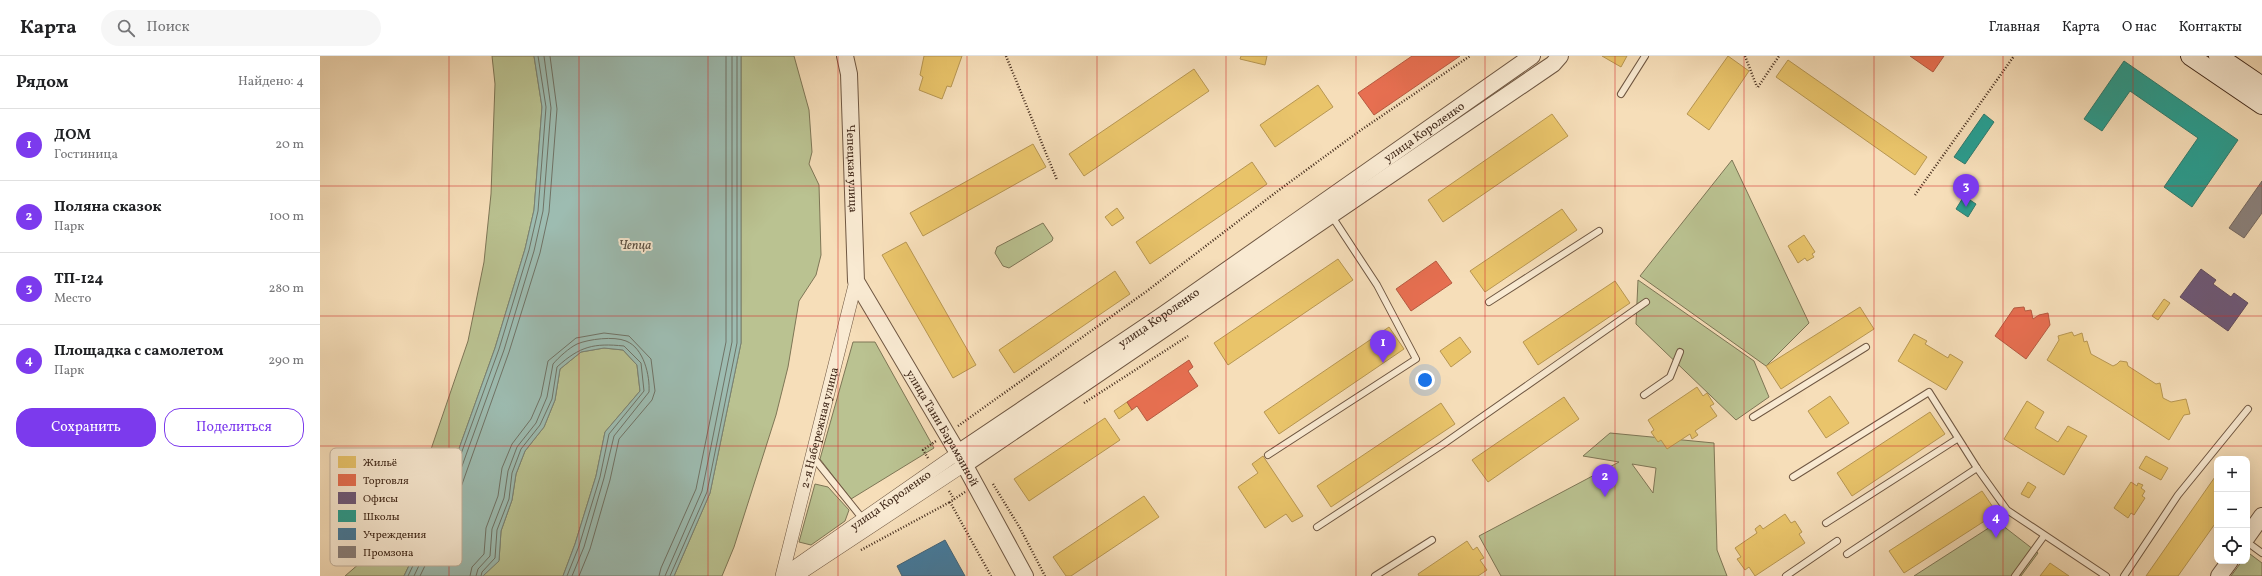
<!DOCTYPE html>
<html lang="ru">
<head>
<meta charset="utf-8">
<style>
	body { margin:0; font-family:Vollkorn,serif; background:#f6f6f6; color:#202124 }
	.controls { position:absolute; right:12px; bottom:12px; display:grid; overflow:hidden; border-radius:8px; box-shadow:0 4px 16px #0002 }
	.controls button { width:36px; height:36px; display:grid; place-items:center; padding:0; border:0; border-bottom:1px solid #e0e0e0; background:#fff; color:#202124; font:20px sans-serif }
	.you { position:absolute; left:1105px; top:324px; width:14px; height:14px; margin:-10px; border:3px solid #fff; border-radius:50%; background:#1a73e8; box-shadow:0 0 0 6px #1a73e833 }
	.badge { display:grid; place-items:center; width:26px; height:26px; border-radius:50%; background:#7c3aed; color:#fff; font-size:13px; font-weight:700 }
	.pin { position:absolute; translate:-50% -33px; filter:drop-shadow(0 1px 2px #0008) }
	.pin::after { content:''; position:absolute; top:21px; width:14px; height:12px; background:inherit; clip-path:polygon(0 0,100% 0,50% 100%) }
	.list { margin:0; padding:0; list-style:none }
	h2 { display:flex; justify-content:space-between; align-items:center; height:52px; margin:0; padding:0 16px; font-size:17px }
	h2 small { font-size:13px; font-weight:400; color:#757577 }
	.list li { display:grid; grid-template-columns:26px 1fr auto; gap:12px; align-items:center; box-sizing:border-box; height:72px; padding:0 16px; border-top:1px solid #e0e0e0 }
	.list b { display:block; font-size:15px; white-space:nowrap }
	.list p { margin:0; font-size:13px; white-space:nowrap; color:#757577 }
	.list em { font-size:13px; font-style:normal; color:#757577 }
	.actions { display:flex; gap:8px; padding:12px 16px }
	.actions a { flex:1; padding:9px 0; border:1px solid #7c3aed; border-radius:16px; text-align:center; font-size:14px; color:#7c3aed }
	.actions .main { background:#7c3aed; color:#fff }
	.icon { flex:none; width:22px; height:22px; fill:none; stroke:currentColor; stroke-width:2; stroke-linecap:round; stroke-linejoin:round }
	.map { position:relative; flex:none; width:1942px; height:520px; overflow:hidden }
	header { display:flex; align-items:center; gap:24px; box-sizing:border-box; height:56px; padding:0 20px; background:#fff; border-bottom:1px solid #e0e0e0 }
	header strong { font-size:19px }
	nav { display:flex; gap:22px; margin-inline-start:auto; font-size:14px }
	.search { width:280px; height:36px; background:#f6f6f6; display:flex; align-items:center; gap:10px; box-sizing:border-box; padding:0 14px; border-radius:22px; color:#757577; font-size:15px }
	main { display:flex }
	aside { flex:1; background:#fff }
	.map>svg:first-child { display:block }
	.green { fill:#bac291; stroke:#7e7656; fill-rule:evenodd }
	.water { fill:#9dbcb1; stroke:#798275 }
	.homes { fill:#e9c46a; stroke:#b79652 }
	.shops { fill:#e76f51; stroke:#b65a41 }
	.offices { fill:#6d597a; stroke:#604b5e }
	.schools { fill:#2a9d8f; stroke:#317a6c }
	.public { fill:#457b9d; stroke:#446376 }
	.industry { fill:#8a817c; stroke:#74675f }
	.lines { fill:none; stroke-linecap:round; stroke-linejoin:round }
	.shore { stroke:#707366; stroke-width:1 }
	.service-casing { stroke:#6f5742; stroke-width:8 }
	.minor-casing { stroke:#6f5742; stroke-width:14 }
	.tertiary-casing { stroke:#6f5742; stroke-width:18 }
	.secondary-casing { stroke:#422a1b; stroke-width:20 }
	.path { stroke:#422a1b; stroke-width:2.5; stroke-dasharray:1 2; stroke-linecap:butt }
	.service { stroke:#f9ead2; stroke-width:6 }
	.minor { stroke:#f9ead2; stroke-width:13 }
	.tertiary { stroke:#f9ead2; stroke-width:16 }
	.secondary { stroke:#f9ead2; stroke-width:18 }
	.grid { fill:none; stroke:#d62828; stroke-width:1; stroke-opacity:0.55 }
	.labels { text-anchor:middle; stroke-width:4; stroke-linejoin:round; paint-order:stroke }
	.street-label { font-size:12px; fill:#422a1b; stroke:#f9ead2 }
	.water-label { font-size:13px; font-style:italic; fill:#594e40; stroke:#f9ead2 }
	.key { fill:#f9ead2; stroke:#c2b09b; stroke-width:1 }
	.key-label { font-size:11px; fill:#422a1b }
</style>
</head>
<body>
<header>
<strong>Карта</strong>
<div class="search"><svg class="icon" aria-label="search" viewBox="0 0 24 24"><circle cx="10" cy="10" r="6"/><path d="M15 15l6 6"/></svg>Поиск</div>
<nav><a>Главная</a><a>Карта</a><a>О нас</a><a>Контакты</a></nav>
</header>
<main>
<aside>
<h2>Рядом<small>Найдено: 4</small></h2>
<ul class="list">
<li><span class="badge">1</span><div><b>ДОМ</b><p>Гостиница</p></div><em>20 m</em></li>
<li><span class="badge">2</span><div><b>Поляна сказок</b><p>Парк</p></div><em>100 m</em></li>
<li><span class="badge">3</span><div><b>ТП-124</b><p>Место</p></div><em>280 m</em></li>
<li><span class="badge">4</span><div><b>Площадка с самолетом</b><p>Парк</p></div><em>290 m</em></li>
</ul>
<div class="actions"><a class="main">Сохранить</a><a>Поделиться</a></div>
</aside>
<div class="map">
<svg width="1942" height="520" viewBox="0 0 1942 520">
	<rect width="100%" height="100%" fill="#f6deb9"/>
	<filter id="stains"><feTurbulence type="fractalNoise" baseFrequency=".005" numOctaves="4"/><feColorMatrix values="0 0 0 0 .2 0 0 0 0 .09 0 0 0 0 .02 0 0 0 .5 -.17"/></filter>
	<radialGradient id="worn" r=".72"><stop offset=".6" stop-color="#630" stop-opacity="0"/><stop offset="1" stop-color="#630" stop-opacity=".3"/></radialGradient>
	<g class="green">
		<polygon points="172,0 214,0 222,51 214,154 205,193 175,292 121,443 84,520 25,520 71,480 94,443 148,285 164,206 171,138 175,28"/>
		<polygon points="421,0 474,0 489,54 492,96 489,108 499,129 501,199 496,219 479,245 468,311 456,359 414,491 402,520 354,520 390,437 421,287"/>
		<polygon points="1412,104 1489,267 1446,310 1320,220"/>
		<polygon points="723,167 733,182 732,185 689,212 683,210 675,197 677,191"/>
		<polygon points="1318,224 1434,305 1449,341 1416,364 1316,268"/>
		<polygon points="533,286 555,286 614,392 531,443 500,403"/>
		<polygon points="284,292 303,294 317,309 320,335 285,376 276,420 255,488 243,520 163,520 179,504 181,475 192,444 196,418 205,395 224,371 235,344 240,313 261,296"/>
		<path d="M 1290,377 L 1394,387 L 1397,494 L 1407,520 L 1181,520 L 1159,480 L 1299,406 L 1263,400 ZM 1312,408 L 1336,412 L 1333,437 Z"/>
		<polygon points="495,428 508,431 529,454 525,465 491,489 479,486"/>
		<polygon points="1678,466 1718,497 1701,520 1594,520"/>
		<polygon points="1930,498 1942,507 1942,520 1911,520 1922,505 1927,505 1927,499"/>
	</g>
	<polygon class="water" points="214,0 421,0 421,287 390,437 354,520 243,520 255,488 276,420 285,376 320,335 317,309 303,294 284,292 261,296 240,313 235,344 224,371 205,395 196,418 192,444 181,475 179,505 163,520 84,520 121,443 175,292 205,193 214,154 222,51"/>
	<g class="homes">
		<polygon points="604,0 642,0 631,31 627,30 622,43 599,34 603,21 600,19"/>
		<polygon points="921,0 947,0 945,9 920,3"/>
		<polygon points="1282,0 1307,0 1301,11"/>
		<polygon points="1408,0 1429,15 1389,74 1367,58"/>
		<polygon points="1468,4 1607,101 1595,119 1456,21"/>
		<polygon points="874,13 889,35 764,120 749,98"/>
		<polygon points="998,29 1013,51 955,91 940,69"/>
		<polygon points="1232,58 1248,80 1123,166 1108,144"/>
		<polygon points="713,88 726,111 603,180 590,157"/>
		<polygon points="932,106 947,128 830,208 816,186"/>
		<polygon points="797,152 804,162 792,170 785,161"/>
		<polygon points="1242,153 1257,174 1165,236 1150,215"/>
		<polygon points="1484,179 1495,196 1492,198 1494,201 1487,205 1485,202 1478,207 1468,190"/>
		<polygon points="586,186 656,309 633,322 562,199"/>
		<polygon points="1018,203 1033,224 908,309 894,287"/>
		<polygon points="795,215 810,238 694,317 679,294"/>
		<polygon points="1295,225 1310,247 1218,309 1203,286"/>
		<polygon points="1844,243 1850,247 1838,264 1832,260"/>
		<polygon points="1540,251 1554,273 1461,333 1446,310"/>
		<polygon points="1069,271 1084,293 959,378 944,356"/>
		<polygon points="1752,276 1754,280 1762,277 1764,286 1767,285 1771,298 1793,310 1797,308 1800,305 1807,306 1808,310 1836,328 1840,327 1843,342 1851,346 1866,343 1870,358 1864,359 1849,384 1727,304 1739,284 1738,280"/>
		<polygon points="1594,278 1607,285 1605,288 1628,302 1630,298 1643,306 1626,334 1578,305"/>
		<polygon points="1140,281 1151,296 1131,311 1120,295"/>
		<polygon points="1377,331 1383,340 1387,337 1394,348 1390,350 1397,360 1375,375 1378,379 1372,383 1370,378 1347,393 1341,384 1338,386 1331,376 1334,374 1328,364"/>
		<polygon points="1510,340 1529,367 1506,382 1488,355"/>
		<polygon points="1244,341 1259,363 1168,426 1152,404"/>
		<polygon points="1707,345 1724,356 1715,372 1738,386 1748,370 1767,380 1744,419 1684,383"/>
		<polygon points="807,346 812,354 799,363 794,355"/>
		<polygon points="1121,347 1135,368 1011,451 997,430"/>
		<polygon points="1610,356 1625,378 1532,440 1517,417"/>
		<polygon points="785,362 800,384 709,445 694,423"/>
		<polygon points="943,400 983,460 972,466 966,458 945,472 918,431 938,417 932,408"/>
		<polygon points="1826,400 1848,412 1841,424 1819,412"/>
		<polygon points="1897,418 1897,465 1858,520 1826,520"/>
		<polygon points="1708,426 1716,431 1709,442 1701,438"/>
		<polygon points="1811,426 1817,430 1818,427 1823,429 1821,432 1825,435 1822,440 1825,442 1814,459 1811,457 1808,462 1794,452"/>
		<polygon points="1662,435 1677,457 1584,517 1569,495"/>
		<polygon points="824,440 839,461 751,520 746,520 733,501"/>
		<polygon points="1465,458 1471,467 1475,465 1482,476 1479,478 1485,487 1435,520 1429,511 1425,514 1417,503 1421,501 1415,492 1437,477 1435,473 1440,469 1443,473"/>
		<polygon points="1147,485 1153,494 1157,491 1164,502 1160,504 1167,514 1158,520 1099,520 1098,518"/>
		<polygon points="1730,507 1749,520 1720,520"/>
	</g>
	<g class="shops">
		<polygon points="1092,0 1140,0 1054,59 1038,37"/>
		<polygon points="1590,0 1624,0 1613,16"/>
		<polygon points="1116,205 1132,227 1091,255 1076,233"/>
		<polygon points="1704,251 1705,255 1711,254 1713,263 1719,259 1728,257 1730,269 1706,303 1675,280 1694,252"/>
		<polygon points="869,304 873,311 868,315 878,330 827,365 817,350 812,354 807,346"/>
	</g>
	<polygon class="offices" points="1881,213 1896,224 1893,228 1911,241 1914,237 1928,247 1908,275 1860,241"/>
	<g class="schools">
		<polygon points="1804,5 1918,84 1872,151 1844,131 1878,82 1810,35 1782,75 1764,63"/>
		<polygon points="1664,58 1674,66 1645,108 1634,101"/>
		<polygon points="1644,140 1656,148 1648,161 1636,153"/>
	</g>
	<polygon class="public" points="625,484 645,520 582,520 577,510"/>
	<polygon class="industry" points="1942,125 1942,157 1924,182 1909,172"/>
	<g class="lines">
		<g class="shore">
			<polyline points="88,520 124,445 179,293 209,194 218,155 226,51 218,0"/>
			<polyline points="94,520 129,446 184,294 214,195 223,155 231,52 224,0"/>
			<polyline points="100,520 135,448 189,296 220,197 229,156 237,53 230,0"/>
			<polyline points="150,520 152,511 164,498 166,472 178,440 182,412 192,388 211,363 221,340 228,305 256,282 284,277 309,280 331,303 335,335 332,344 299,383 290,424 270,493 259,520"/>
			<path d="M 156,520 L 158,513 L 170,500 L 172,473 L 184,442 L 188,415 L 197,391 L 216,367 L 227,341 L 233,308 C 239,301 249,292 257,288 C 269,283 294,280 306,285 C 324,292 330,320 329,336 L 294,380 L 284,422 L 264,491 L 252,520"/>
			<path d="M 161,520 L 162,516 L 175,502 L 177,474 L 189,443 L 192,417 L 201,393 L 220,369 L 232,343 L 237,311 C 260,290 274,287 304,290 L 321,307 L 324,335 L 289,378 L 280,421 L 259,490 L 247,520"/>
			<polyline points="339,520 341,512 376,433 406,286 406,0"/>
			<polyline points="345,520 382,435 412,286 412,0"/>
			<polyline points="350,520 387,436 417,287 417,0"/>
		</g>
		<g class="service-casing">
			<g id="service">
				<polyline points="1301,38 1325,0"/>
				<polyline points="1169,246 1279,175"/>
				<polyline points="1324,339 1350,321 1360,296"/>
				<polyline points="1433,361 1546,291"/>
				<polyline points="948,399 1096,303 1057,229 1011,159"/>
				<polyline points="493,401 542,462"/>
				<polyline points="1473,421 1609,336 1657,412 1687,454 1786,520"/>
				<polyline points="1506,467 1637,383"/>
				<polyline points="997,471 1122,389 1326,246"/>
				<polyline points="1927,486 1942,497"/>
				<polyline points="1527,498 1657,412"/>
				<polyline points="1055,520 1112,484"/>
				<polyline points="1466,520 1517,485"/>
				<polyline points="1695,520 1724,480"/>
				<polyline points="1804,520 1858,439 1928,353"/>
			</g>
		</g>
		<g class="minor-casing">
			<g id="minor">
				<path id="s1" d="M 463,519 L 638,397"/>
				<path id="s2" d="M 462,520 L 536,225"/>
				<polyline points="476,520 644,409"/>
			</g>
		</g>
		<g class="tertiary-casing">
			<g id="tertiary">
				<path id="s3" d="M 525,0 L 529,18 L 536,225 L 638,397 L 705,520"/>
				<path id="s4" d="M 638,397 L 843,259 L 1212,0"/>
				<polyline points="644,409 1233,8 1240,0"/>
				<polyline points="1927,481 1942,460"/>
				<polyline points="1899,520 1910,505"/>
			</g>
		</g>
		<g class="secondary-casing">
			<g id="secondary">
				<polyline points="1870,0 1942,49"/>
				<polyline points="1898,0 1942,30"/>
			</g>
		</g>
		<g class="path">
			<polyline points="686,0 737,124"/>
			<polyline points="1425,0 1437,31"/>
			<polyline points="1438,31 1459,0"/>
			<polyline points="1595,139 1694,0"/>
			<polyline points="764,347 868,280"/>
			<polyline points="638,370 827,235 959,134 1041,74 1150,0"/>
			<polyline points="608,402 603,394 616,385"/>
			<polyline points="673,428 700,472 725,520"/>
			<polyline points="629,435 634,443"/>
			<polyline points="645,436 630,446 671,520"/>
			<polyline points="541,494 630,446"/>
		</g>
		<use href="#service" class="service"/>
		<use href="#minor" class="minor"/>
		<use href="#tertiary" class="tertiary"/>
		<use href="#secondary" class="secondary"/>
	</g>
	<path class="grid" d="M 129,0 L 129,520M 259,0 L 259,520M 388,0 L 388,520M 518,0 L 518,520M 647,0 L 647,520M 777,0 L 777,520M 906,0 L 906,520M 1036,0 L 1036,520M 1165,0 L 1165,520M 1295,0 L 1295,520M 1424,0 L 1424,520M 1554,0 L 1554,520M 1683,0 L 1683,520M 1813,0 L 1813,520M 0,130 L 1942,130M 0,260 L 1942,260M 0,390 L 1942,390"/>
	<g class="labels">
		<g class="street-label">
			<text dy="4" stroke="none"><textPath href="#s4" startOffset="566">улица Короленко</textPath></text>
			<text dy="4" stroke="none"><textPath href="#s3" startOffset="113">Чепецкая улица</textPath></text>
			<text dy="4" stroke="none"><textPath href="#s4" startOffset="242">улица Короленко</textPath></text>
			<text dy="4" stroke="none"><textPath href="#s2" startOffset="153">2-я Набережная улица</textPath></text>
			<text dy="4" stroke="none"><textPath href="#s3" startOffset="396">улица Тани Барамзиной</textPath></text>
			<text dy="4" stroke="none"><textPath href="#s1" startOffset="131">улица Короленко</textPath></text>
		</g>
		<g class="water-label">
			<text x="315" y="193">Чепца</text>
		</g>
	</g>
	<rect x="10" y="392" width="132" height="118" rx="6" class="key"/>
	<rect x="18" y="400" width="18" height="12" fill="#e9c46a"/>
	<rect x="18" y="418" width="18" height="12" fill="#e76f51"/>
	<rect x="18" y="436" width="18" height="12" fill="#6d597a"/>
	<rect x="18" y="454" width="18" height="12" fill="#2a9d8f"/>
	<rect x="18" y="472" width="18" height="12" fill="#457b9d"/>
	<rect x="18" y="490" width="18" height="12" fill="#8a817c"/>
	<g class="key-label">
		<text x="43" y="410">Жильё</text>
		<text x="43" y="428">Торговля</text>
		<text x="43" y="446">Офисы</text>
		<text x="43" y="464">Школы</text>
		<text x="43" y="482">Учреждения</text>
		<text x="43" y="500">Промзона</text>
	</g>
	<rect width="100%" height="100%" filter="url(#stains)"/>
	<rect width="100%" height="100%" fill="url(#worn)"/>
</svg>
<div class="controls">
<button>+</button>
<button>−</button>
<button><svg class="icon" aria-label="locate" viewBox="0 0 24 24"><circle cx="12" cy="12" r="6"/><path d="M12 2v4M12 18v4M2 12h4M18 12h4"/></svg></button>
</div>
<div class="you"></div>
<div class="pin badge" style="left:1063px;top:307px">1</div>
<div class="pin badge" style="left:1285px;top:441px">2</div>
<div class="pin badge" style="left:1646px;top:151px">3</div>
<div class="pin badge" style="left:1676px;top:482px">4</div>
</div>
</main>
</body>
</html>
